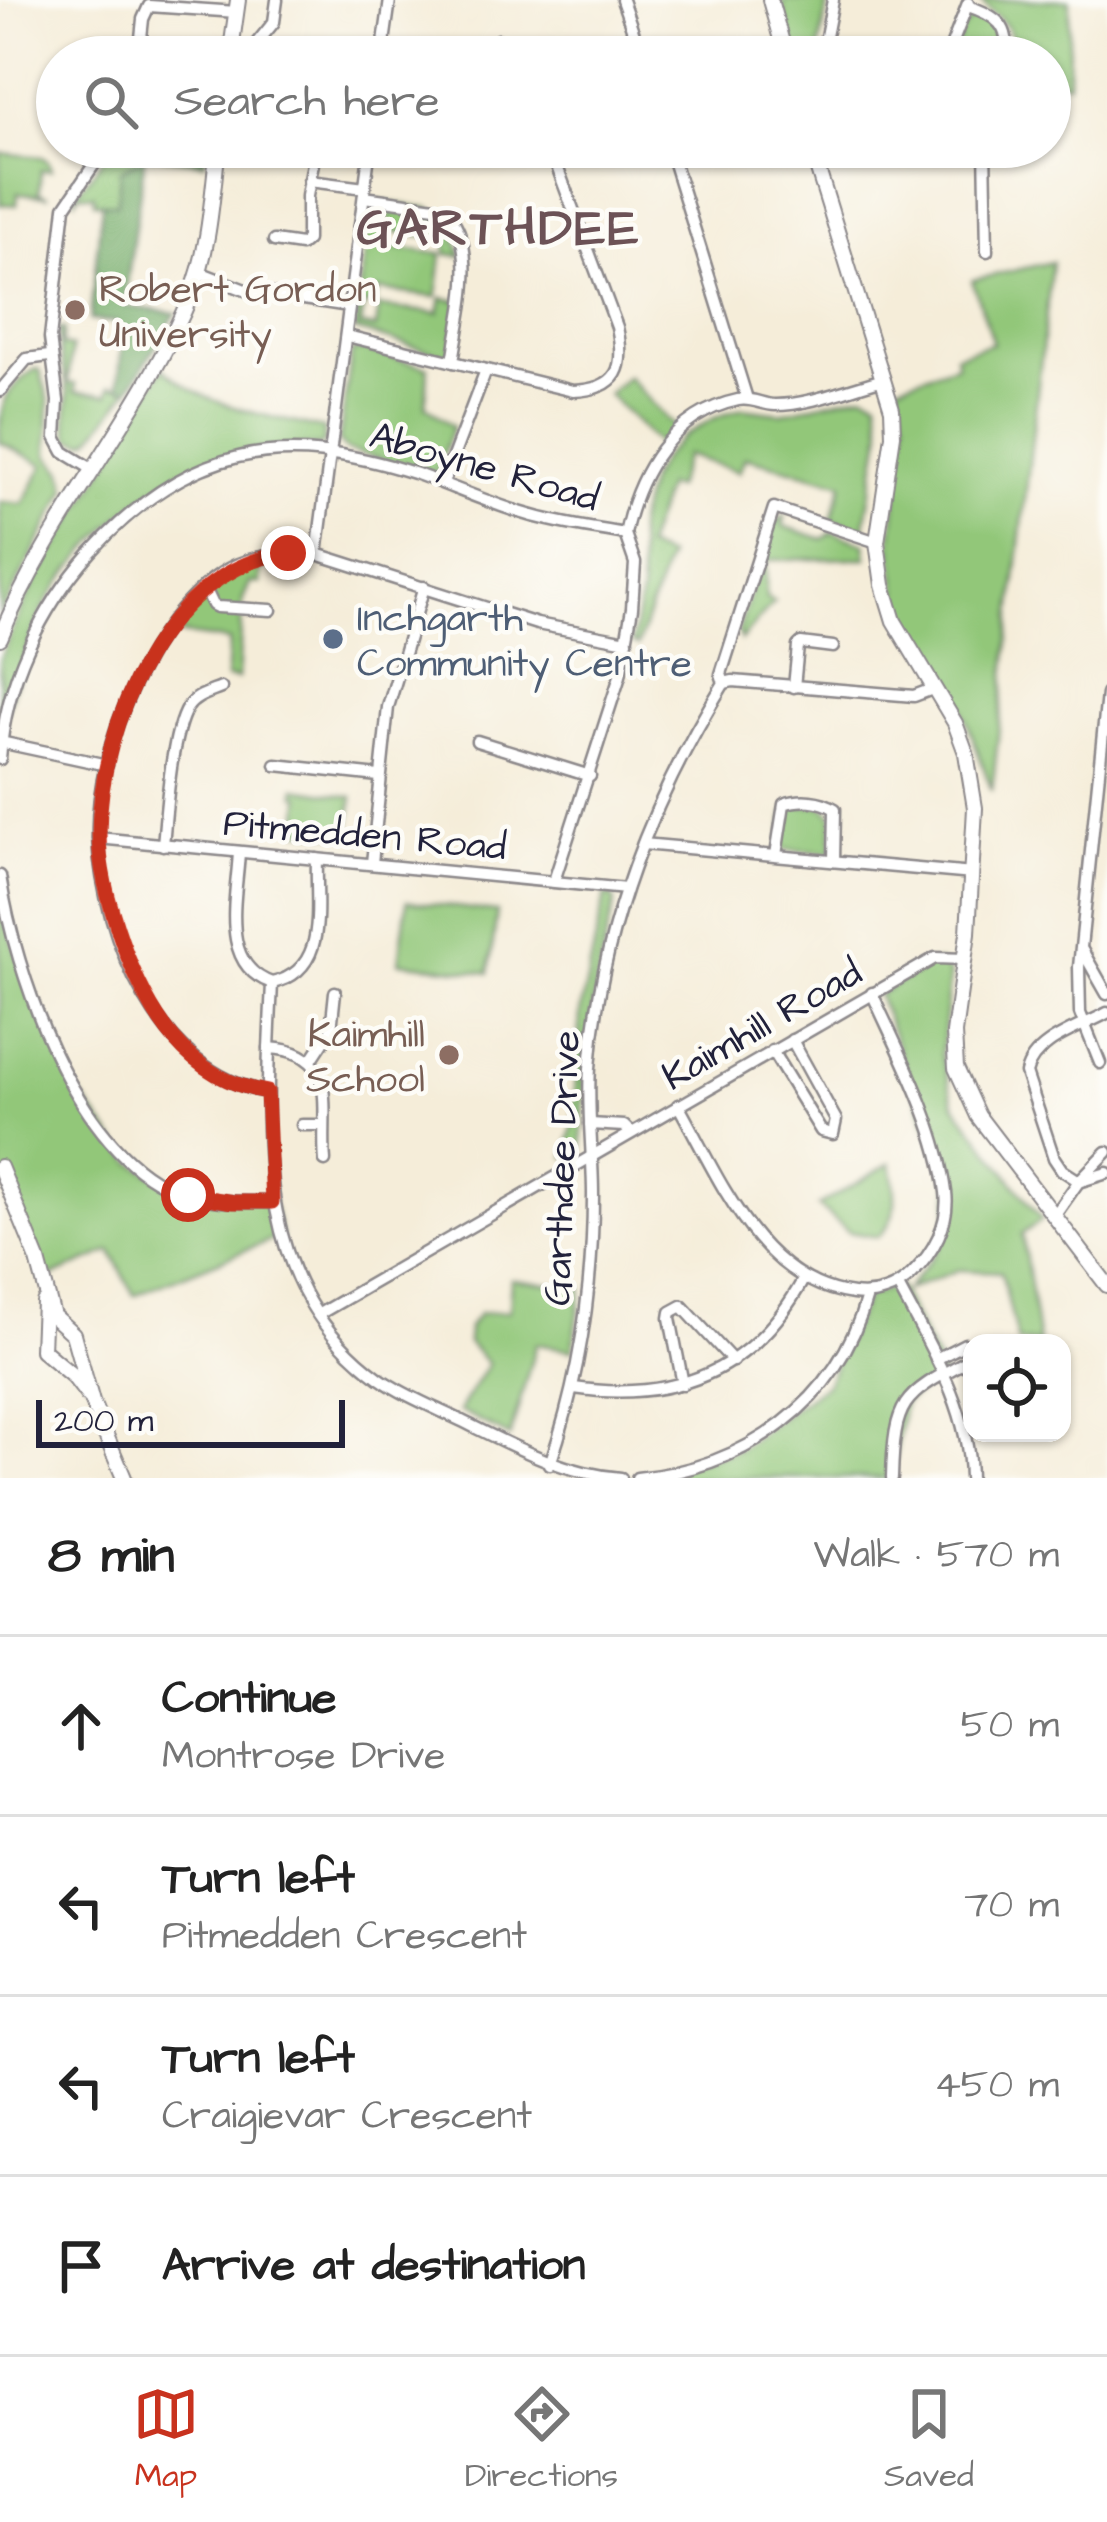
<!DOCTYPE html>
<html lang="en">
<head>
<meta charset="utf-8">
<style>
	body { margin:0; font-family:"Architects Daughter",sans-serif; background:#f6f6f6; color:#222 }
	.controls { position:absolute; right:36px; bottom:36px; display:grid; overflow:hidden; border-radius:24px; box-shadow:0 3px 9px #0004 }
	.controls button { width:108px; height:108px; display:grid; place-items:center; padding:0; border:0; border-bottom:3px solid #e0e0e0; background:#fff; color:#222; font:60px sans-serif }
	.scale { position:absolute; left:36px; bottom:30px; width:309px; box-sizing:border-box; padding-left:12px; border:6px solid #22223b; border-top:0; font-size:33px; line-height:42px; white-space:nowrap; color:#22223b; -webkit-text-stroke:9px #fdfcf7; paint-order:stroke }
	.stop { position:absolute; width:36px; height:36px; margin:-27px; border:9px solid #c8321e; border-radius:50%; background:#fff }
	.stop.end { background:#c8321e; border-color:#fff; box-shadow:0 3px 12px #0008 }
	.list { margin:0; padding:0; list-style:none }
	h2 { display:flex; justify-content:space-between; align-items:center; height:156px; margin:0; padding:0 48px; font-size:51px }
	h2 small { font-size:39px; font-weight:400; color:#767676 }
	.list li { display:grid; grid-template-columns:78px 1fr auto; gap:36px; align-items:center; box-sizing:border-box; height:180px; padding:0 48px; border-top:3px solid #e0e0e0 }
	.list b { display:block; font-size:45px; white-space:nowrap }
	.list p { margin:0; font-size:39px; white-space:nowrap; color:#767676 }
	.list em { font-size:39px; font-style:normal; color:#767676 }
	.icon { flex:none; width:66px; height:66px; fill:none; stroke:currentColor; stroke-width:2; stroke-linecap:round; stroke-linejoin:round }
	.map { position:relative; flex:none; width:1107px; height:1478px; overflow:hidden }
	.search { position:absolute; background:#fff; box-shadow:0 3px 9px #0004; left:36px; right:36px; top:36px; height:132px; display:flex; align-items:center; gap:30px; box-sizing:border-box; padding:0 42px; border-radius:66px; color:#767676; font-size:45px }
	.sheet { height:876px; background:#fff }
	nav { display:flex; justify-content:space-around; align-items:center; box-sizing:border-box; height:168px; border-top:3px solid #e0e0e0; background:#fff; font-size:33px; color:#767676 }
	nav a { display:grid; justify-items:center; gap:6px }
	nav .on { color:#c8321e }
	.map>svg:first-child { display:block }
	.green { fill:#92c779; stroke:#5a745a; stroke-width:3 }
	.forest { fill:#75ac69; stroke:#4c6752; stroke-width:3 }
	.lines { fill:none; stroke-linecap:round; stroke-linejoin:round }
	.minor-casing { stroke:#8c888a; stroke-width:15 }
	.tertiary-casing { stroke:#8c888a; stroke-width:18 }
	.minor { stroke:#fff; stroke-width:10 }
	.tertiary { stroke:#fff; stroke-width:14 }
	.route { stroke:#c8321e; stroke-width:15 }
	.education-dot { fill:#8d6e63; stroke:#fdfcf7; stroke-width:4.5 }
	.service-dot { fill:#5c6f8a; stroke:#fdfcf7; stroke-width:4.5 }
	.labels { text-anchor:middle; stroke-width:9; stroke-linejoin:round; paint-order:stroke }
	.education-label { font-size:39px; fill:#785e54; stroke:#fdfcf7; text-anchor:start }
	.street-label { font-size:39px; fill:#22223b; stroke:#fdfcf7 }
	.service-label { font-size:39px; fill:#4e5e75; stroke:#fdfcf7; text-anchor:start }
	.district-label { font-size:51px; font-weight:bold; letter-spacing:3px; fill:#6c5256; stroke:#fdfcf7 }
</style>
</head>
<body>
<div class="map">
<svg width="1107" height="1478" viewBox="0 0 1107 1478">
	<rect width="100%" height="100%" fill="#fdfcf7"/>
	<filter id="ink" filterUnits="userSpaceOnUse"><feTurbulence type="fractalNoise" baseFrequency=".00833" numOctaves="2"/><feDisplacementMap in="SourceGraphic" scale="24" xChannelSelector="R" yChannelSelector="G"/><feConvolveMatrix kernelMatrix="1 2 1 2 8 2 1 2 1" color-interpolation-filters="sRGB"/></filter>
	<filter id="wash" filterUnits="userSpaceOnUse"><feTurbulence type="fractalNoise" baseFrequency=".004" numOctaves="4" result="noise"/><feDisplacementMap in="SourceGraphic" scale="48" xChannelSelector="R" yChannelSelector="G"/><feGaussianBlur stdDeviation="2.7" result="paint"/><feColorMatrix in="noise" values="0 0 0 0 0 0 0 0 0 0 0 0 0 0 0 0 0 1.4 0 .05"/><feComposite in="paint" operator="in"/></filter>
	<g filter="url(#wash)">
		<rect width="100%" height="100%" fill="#f5edd9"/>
		<g class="green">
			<polygon points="781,0 829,0 817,57 796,57"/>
			<path d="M 980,0 L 1070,0 L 1068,83 L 1050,80 L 1050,57 L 1010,57 C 1016,20 999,23 980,0 Z"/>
			<path d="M 985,16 L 1002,34 L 1000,57 L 953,57 C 960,38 963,17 985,16 Z"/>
			<polygon points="112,147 143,147 145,156 117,204 94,202 94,195 79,194 75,201 77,193"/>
			<polygon points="0,153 42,157 49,162 51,170 41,170 39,193 49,196 18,193 17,205 0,204"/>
			<polygon points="372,201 431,208 430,218 450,221 462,256 446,254 447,239 388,231 391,208 376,206 373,229 384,231 382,246 442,254 437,297 378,290 375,305 364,304 361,326 376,328 379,307 439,313 442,298 459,301 452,352 447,356 355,330"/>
			<polygon points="1052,262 992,791 954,685 920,645 899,600 891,543 906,421 897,385 957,364 955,355 993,343 972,280"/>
			<path d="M 59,329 L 64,329 L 62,345 L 72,347 L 68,383 L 76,384 L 75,392 L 108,395 L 110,386 L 129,390 L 91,439 L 84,442 L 71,439 C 64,425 68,414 68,399 C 68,375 57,353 59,329 Z"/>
			<polygon points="362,350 428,367 426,406 453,426 436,474 346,450 339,442 352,351"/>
			<path d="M 163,368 C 207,409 267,415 323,429 L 325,442 L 319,446 C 222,446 155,473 90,547 C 73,566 52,590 41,614 C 25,651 14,690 0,728 L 0,659 L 11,632 L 35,582 L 121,442 Z"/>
			<path d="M 36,369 L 40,370 L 49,401 L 48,455 L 63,471 L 67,489 L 0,616 L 0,502 L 23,504 L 44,465 L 0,442 C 0,405 3,390 36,369 Z"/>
			<polygon points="627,376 675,427 658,444 608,394"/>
			<polygon points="864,393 878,399 882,430 864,530 831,520 843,483 745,457 739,472 686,455 675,488 666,486 645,548 668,557 638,645 632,643 641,593 637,523 649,480 664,456 683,437 712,419 742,408 781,413"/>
			<polygon points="785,516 783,526 823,539 832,532 865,543 867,558 766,560 766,598 774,602 741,640 738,633 773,523"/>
			<path d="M 261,566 L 260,583 L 250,583 L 243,599 L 238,679 L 226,678 L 229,641 L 173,633 C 198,602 221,574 261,566 Z"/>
			<polygon points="296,788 353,797 349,836 299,831 301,796 296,795"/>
			<polygon points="791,805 823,806 833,815 832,853 780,849 786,810"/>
			<polygon points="0,876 12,942 73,1085 132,1162 187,1195 272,1202 281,1236 134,1295 111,1251 43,1280 0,1167"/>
			<path d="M 605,896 L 611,896 L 615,902 C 592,988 583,1061 582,1151 L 566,1157 L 573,1125 L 580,1013 Z"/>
			<polygon points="407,901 497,912 489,973 399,962"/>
			<polygon points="933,962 941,963 950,974 941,1054 954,1103 1042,1220 1022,1234 1039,1343 1018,1343 1001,1272 958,1270 906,1290 937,1251 947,1231 950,1186 878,995"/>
			<path d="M 891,1163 C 896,1192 901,1216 878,1237 L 849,1232 L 818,1206 Z"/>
			<polygon points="511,1279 582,1288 573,1350 536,1344 510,1437 459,1411 488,1364 468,1343 468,1327 479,1314 509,1311"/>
			<polygon points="898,1286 943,1373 904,1403 892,1478 637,1478 738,1450 826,1384 867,1296"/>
		</g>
		<polygon class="forest" points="143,147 207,147 204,162 145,156 124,306 176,313 129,390 118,387 123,332 116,331 116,322 90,320 102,203 117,204 120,171 145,156"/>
	</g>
	<g filter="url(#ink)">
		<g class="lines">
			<g class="minor-casing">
				<g id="minor">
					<polyline points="622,0 642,57"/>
					<path d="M 968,6 C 995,15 1012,26 1005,57"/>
					<polyline points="232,47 252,49 274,22 277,0"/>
					<polyline points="139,57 143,19 149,6 237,12"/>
					<polyline points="382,57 390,0"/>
					<polyline points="484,57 498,40 523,43 532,57"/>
					<polyline points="766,57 784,52"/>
					<polyline points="822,57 833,0"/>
					<polyline points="947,57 968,3"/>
					<polyline points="669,147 747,399"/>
					<polyline points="985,147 987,251"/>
					<polyline points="816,167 870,147"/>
					<polyline points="309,181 365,188"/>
					<path d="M 364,197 L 442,208 C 483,243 459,316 453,362"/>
					<polyline points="274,241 301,245 307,240 307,196 316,147"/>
					<polyline points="199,272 245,290 349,306"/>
					<path d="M 347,336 L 573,391 C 619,389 626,368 617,327 L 555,161 L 553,147"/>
					<polyline points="0,391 27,359 49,356"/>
					<polyline points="92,469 64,452 56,437 58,401 50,338 65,207 106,147"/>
					<polyline points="443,483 486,370"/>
					<path d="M 625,534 C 638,473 672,414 738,400 C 752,397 762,405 775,405 C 810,405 850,388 884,379"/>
					<polyline points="317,554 370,147"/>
					<polyline points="204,586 213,605 217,607 271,610"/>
					<polyline points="724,683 733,681 914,696 935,688"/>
					<polyline points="794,687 798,646 801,643 833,647"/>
					<polyline points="477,741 590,776"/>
					<polyline points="0,742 107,765"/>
					<path d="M 0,759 C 5,682 40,609 91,552 C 187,447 280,430 414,473 C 451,486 488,503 526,514 C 558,524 592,528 625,534"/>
					<polyline points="276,765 379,776"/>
					<polyline points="98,838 626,889"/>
					<polyline points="643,844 973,874"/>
					<path d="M 163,845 C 166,813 171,734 187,708 C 195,696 209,693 221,688"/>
					<path d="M 239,852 C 237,896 218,965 272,983 C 330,970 315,906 317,859"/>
					<path d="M 776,855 L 784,804 C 800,798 821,800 835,809 L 834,861"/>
					<polyline points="372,863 388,707 424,587"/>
					<path d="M 0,876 C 15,973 74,1147 172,1189 C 204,1203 238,1202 272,1202"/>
					<polyline points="554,881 620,676 632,608 635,563 625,534"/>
					<polyline points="1082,950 1107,994"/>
					<path d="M 272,983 C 266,1123 248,1283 379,1378 C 403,1395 433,1407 460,1420 C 513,1446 561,1473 621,1478"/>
					<path d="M 269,1048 C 342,1052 320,1107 325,1161"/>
					<polyline points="772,1051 821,1131 833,1134 836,1120 792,1040"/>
					<polyline points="312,1059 331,1030 335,992"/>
					<polyline points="1100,1063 1080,1013 1079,967 1107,694"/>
					<path d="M 267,1092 C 158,1074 103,937 98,838 C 94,750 151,614 228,569 C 256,553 287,553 317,554 L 537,624 L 627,641"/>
					<path d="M 678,1105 C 719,1177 759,1282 853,1294 C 874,1297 896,1290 912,1274 C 933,1253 950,1223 946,1192 C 937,1123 900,1055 872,993"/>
					<polyline points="590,1124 624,1126 630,1132"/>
					<polyline points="302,1125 322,1125"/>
					<polyline points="1079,1181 1107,1152"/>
					<polyline points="1081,1181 1107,1173"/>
					<path d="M 1055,1215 L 1079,1181 L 1062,1170 L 1054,1158 L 1026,1073 C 1033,1041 1080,1028 1107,1013"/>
					<path d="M 898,1286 C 930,1347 969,1407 970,1478"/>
					<polyline points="319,1314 935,958 965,959"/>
					<polyline points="683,1384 670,1318 671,1312 682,1306 733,1361"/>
					<path d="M 574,1388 C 677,1403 755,1370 804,1278"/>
					<path d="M 550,1464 C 580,1377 593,1288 593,1195 C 593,1153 587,1110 590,1068 C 600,931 652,799 724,683 L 721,674 L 774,508 L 877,542"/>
					<path d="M 637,1478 C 745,1468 838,1403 867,1296"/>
					<path d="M 892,1478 C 894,1396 905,1395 972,1358 L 965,1344 L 936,1359"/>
				</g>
			</g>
			<g class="tertiary-casing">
				<g id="tertiary">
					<polyline points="770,0 786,57"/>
					<polyline points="230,57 238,0"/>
					<polyline points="811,147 892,409 893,435 877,542 883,585 894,621 955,723 966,753 975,808 968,933 954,1033 956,1068 978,1116 1107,1285"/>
					<path d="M 0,638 C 50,515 143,414 192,292 C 210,247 212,195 218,147"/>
					<polyline points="0,1167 38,1260 53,1316 73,1334 92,1402 124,1478"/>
					<polyline points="44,1302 42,1350 74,1377 89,1397"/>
				</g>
			</g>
			<use href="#minor" class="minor"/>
			<use href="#tertiary" class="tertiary"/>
		</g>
	</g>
	<g class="lines" filter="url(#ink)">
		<path class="route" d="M 188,1195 L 234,1202 L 272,1202 L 267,1092 C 186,1079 148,1013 122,942 C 110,908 99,870 99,834 C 99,724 166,567 288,553"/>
	</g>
	<g class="education-dot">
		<circle cx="75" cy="310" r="12"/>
		<circle cx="449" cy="1055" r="12"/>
	</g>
	<circle class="service-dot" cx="333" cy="639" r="12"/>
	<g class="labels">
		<g class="education-label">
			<text x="99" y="302">Robert Gordon<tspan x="99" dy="45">University</tspan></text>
			<text x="425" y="1047" text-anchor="end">Kaimhill<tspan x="425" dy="45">School</tspan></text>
		</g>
		<g class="street-label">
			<text transform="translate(485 465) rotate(16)" y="14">Aboyne Road</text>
			<text transform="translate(365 833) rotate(5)" y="14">Pitmedden Road</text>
			<text transform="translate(761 1023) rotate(-30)" y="14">Kaimhill Road</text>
			<text transform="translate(560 1168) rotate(-88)" y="14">Garthdee Drive</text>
		</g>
		<g class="service-label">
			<text x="357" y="631">Inchgarth<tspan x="357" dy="45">Community Centre</tspan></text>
		</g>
		<g class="district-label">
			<text x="499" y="244">GARTHDEE</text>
		</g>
	</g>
</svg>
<div class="controls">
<button><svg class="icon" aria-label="locate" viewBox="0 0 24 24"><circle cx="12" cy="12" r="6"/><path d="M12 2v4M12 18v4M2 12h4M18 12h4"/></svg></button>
</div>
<div class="scale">200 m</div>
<div class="stop" style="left:188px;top:1195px"></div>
<div class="stop end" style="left:288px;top:553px"></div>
<div class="search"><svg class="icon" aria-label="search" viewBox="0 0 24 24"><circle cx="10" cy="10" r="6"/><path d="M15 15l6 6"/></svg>Search here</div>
</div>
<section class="sheet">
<h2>8 min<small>Walk · 570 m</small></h2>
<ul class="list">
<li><svg class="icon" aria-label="ahead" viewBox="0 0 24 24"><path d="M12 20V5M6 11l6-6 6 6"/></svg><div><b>Continue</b><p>Montrose Drive</p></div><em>50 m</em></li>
<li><svg class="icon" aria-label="left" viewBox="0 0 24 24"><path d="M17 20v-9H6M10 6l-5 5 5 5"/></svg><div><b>Turn left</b><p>Pitmedden Crescent</p></div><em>70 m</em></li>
<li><svg class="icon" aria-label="left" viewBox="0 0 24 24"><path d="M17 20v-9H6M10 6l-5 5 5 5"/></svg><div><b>Turn left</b><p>Craigievar Crescent</p></div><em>450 m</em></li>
<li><svg class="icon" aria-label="arrive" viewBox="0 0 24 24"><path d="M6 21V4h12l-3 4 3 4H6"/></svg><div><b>Arrive at destination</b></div></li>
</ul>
</section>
<nav>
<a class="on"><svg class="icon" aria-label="map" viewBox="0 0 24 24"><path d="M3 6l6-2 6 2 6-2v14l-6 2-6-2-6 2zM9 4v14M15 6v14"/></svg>Map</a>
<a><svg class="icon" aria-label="directions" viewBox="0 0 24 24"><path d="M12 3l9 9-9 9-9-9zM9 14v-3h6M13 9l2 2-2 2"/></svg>Directions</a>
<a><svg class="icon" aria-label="saved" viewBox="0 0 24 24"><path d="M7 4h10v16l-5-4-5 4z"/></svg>Saved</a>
</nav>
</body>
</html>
